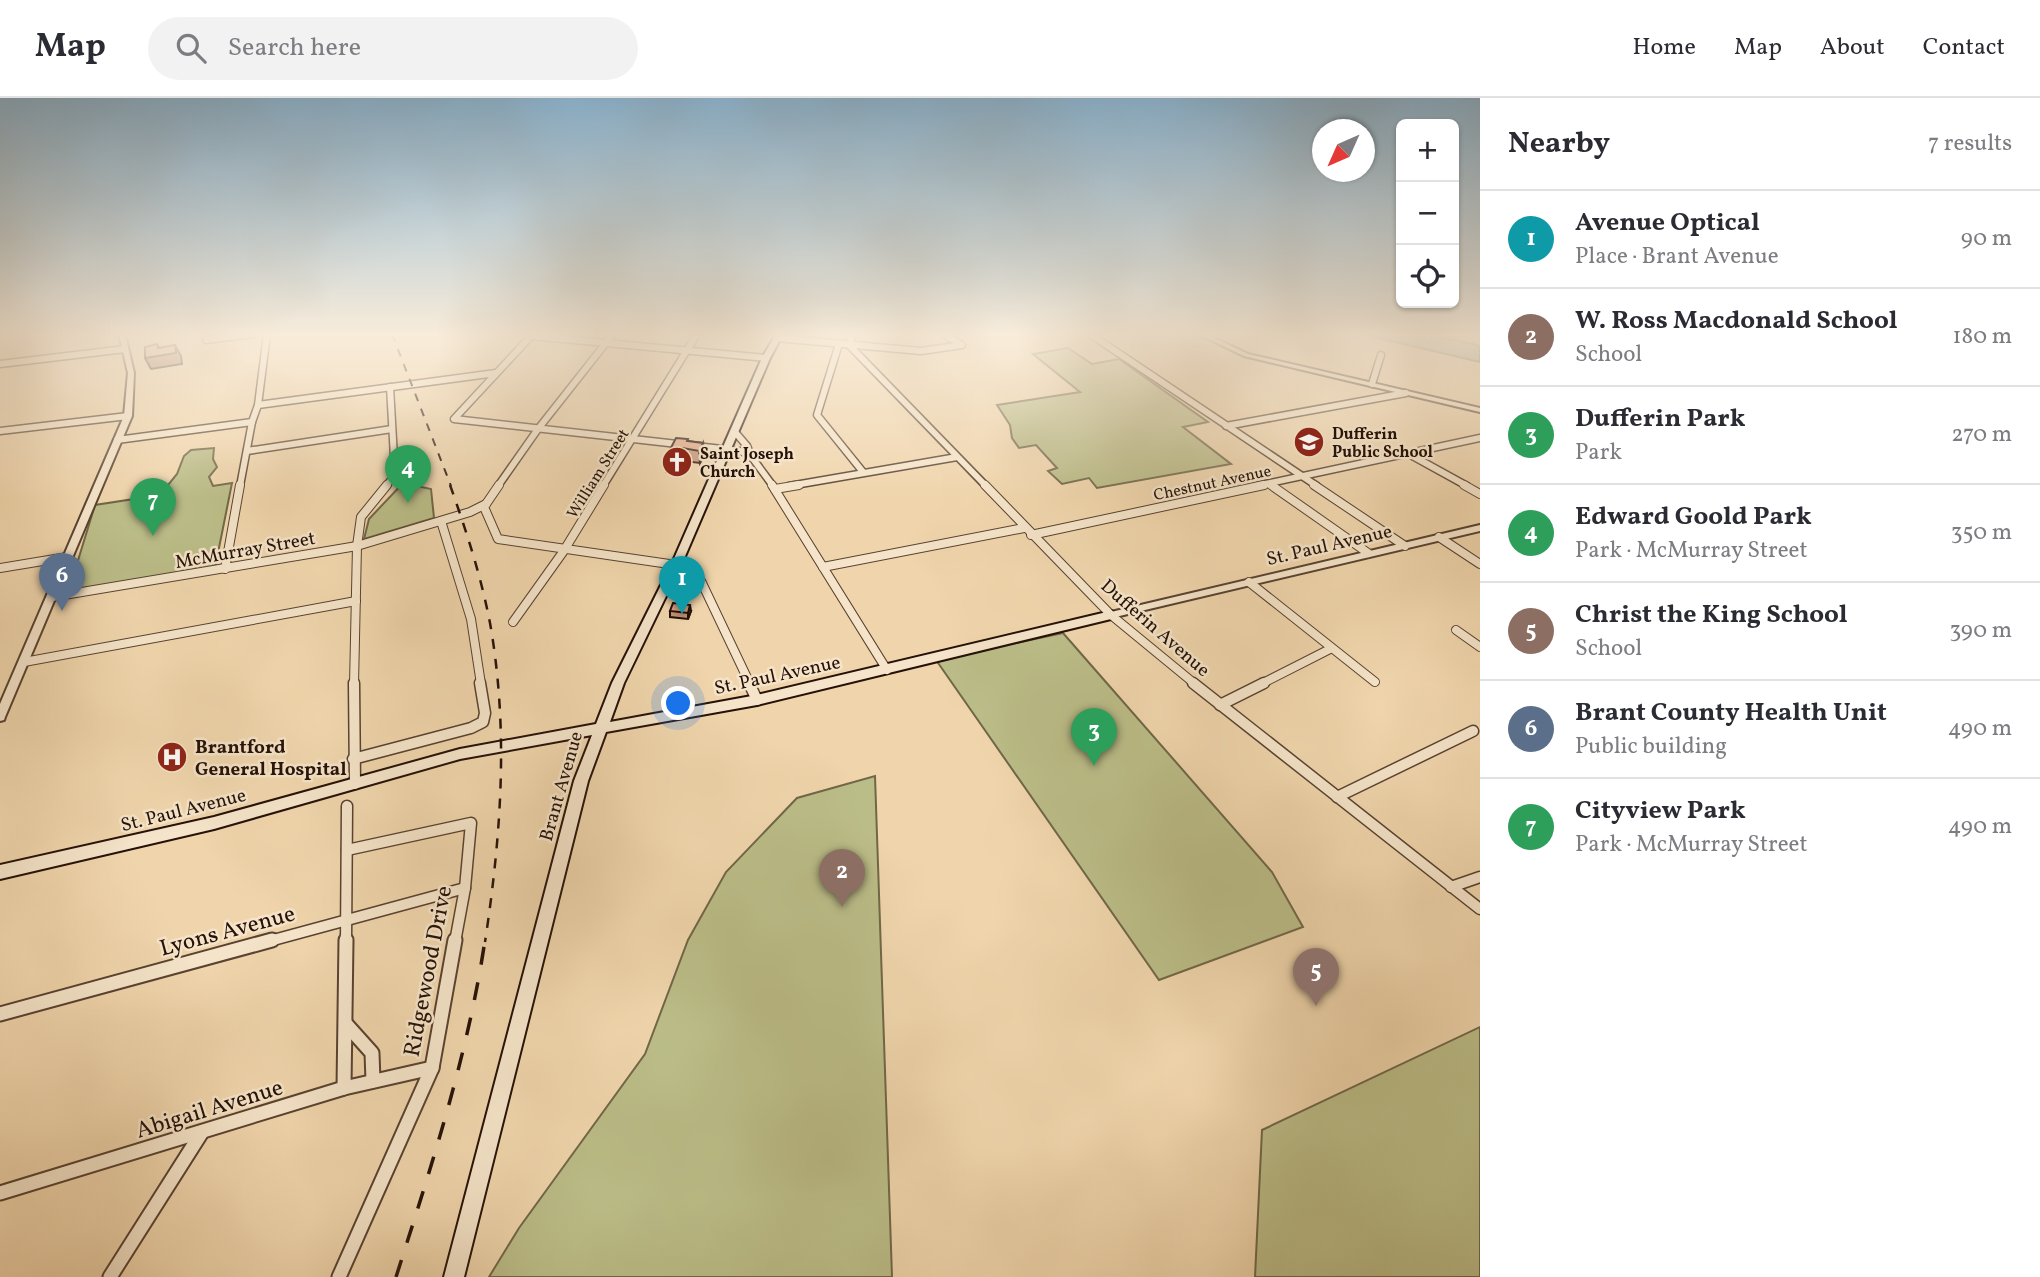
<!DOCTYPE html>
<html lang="en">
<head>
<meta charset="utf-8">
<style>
	body { margin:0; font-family:Vollkorn,serif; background:#f2f2f3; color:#2b2b33 }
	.controls { position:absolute; right:21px; top:21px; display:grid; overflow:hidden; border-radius:10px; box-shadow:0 2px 5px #0004 }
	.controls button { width:63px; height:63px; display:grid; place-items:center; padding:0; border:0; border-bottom:2px solid #e1e1e2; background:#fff; color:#2b2b33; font:35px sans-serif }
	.compass { position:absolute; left:1312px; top:21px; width:63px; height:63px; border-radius:50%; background:#fff; box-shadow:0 2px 5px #0004; rotate:225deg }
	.you { position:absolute; left:679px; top:606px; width:24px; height:24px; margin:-18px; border:5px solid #fff; border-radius:50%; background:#1a73e8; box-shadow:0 0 0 10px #1a73e833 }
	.badge { display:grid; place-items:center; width:46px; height:46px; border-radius:50%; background:#8f2418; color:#fff; font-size:23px; font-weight:700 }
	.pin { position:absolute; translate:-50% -58px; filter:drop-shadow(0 2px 4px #0008) }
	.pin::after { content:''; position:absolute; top:37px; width:24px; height:21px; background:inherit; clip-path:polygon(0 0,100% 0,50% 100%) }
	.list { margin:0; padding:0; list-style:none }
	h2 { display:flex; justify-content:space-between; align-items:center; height:91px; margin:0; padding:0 28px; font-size:30px }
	h2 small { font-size:23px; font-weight:400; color:#7c7c81 }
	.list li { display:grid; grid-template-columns:46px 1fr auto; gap:21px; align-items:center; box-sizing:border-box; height:98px; padding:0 28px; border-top:2px solid #e1e1e2 }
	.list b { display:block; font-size:26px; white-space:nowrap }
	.list p { margin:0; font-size:23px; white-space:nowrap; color:#7c7c81 }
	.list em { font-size:23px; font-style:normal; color:#7c7c81 }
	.icon { flex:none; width:38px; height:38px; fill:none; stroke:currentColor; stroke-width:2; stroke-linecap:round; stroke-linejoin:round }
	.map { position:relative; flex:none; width:1480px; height:1179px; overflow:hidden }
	header { display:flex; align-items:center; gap:42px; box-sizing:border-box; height:98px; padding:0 35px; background:#fff; border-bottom:2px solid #e1e1e2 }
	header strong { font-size:33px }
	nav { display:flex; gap:38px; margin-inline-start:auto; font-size:24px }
	.search { width:490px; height:63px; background:#f2f2f3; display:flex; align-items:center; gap:18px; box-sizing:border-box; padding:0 24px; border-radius:38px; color:#7c7c81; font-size:26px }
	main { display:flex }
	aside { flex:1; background:#fff }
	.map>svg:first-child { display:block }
	.green { fill:#bbbd88; stroke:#706748; stroke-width:2 }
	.water { fill:#9eb6b4; stroke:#6e746f; stroke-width:2 }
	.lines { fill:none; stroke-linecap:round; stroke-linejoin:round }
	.minor-far3-casing { stroke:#584231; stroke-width:9 }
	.minor-far2-casing { stroke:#584231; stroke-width:10 }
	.minor-far1-casing { stroke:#584231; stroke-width:13 }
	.minor-casing { stroke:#584231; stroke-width:17 }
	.tertiary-casing { stroke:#584231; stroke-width:4 }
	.secondary-casing { stroke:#251108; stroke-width:4 }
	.minor-far3 { stroke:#f5e4c9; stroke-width:6 }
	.minor-far2 { stroke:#f5e4c9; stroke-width:8 }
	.minor-far1 { stroke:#f5e4c9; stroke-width:10 }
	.minor { stroke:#f5e4c9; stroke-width:13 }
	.tertiary { fill:#f5e4c9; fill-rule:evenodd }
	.secondary { fill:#f5e4c9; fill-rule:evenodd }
	.rail-far2 { stroke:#251108; stroke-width:2; stroke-dasharray:8 8; stroke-linecap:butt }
	.rail-far1 { stroke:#251108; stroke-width:2.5; stroke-dasharray:10 10; stroke-linecap:butt }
	.rail { stroke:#251108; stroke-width:3.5; stroke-dasharray:18 18; stroke-linecap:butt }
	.wall { fill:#c79378; stroke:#251108; stroke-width:2 }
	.shaded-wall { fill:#a27861; stroke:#251108; stroke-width:2 }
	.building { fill:#e7ab8b; stroke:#251108; stroke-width:2 }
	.labels { text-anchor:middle; stroke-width:5; stroke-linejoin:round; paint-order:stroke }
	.far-poi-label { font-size:16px; font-weight:bold; fill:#251108; stroke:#f5e4c9; text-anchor:start }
	.far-street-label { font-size:16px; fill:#251108; stroke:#f5e4c9 }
	.street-label { font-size:19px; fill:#251108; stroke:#f5e4c9 }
	.poi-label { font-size:19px; font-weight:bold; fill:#251108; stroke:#f5e4c9; text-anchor:start }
	.near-street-label { font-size:23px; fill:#251108; stroke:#f5e4c9 }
</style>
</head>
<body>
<header>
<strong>Map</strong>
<div class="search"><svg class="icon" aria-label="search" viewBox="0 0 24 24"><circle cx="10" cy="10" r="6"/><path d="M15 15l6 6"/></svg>Search here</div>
<nav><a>Home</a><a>Map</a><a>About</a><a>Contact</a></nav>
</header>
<main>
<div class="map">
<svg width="1480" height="1179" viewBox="0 0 1480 1179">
	<rect width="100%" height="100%" fill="#f0d5ac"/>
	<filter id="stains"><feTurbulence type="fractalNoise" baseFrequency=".00286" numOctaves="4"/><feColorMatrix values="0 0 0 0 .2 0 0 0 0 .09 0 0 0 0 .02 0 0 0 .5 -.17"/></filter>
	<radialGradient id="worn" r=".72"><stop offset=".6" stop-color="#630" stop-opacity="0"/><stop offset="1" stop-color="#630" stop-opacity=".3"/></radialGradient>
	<g class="green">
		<polygon points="1068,250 1092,266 1119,261 1208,324 1183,329 1231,366 1097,390 1089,380 1062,386 1048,373 1057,370 1036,347 1019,350 1012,340 1010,327 997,307 1080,294 1033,256"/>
		<polygon points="214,350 213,361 217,369 209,379 213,388 232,385 215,470 68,495 95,407 160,397 177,376 184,358 191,352"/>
		<polygon points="403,385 431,391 434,420 364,441 369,421"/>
		<polygon points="1063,535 1272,774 1303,829 1159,882 936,562"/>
		<polygon points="875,678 892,1179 489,1179 519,1130 645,956 688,842 726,774 797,700"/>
		<polygon points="1480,929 1480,1179 1255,1179 1262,1032"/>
	</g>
	<path class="water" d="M 1361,236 C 1406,236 1436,235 1480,248 L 1480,264 Z"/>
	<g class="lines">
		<g class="minor-far3-casing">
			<g id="minor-far3">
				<polyline points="533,236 454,321 740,353 751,358 773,388"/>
				<polyline points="1090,236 1317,388"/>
				<polyline points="531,238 766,260"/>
				<polyline points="777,240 921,253 962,247 944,236"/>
				<polyline points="206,242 254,236"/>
				<polyline points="839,246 817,317 863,374"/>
				<polyline points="849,247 986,388"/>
				<polyline points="849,247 853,236"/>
				<polyline points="0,266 125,251"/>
				<polyline points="1372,286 1381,257"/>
				<polyline points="258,307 496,275"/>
				<polyline points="1226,328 1406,295"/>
				<polyline points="0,333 128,318"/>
				<polyline points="735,334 747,348 751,358"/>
				<polyline points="117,342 252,324"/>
				<polyline points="247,353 392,331"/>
				<polyline points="1409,356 1467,388"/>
				<polyline points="1270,386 1274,388"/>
				<polyline points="240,388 252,324 258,307 267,236"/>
				<polyline points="386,388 395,377 390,289"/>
				<polyline points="498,388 538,331 613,236"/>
				<polyline points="603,388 697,236"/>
				<polyline points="789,388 957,359"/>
				<polyline points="1256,388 1480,340"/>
			</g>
		</g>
		<g class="minor-far2-casing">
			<g id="minor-far2">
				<polyline points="499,387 484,409 498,441 676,467 693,473 701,483 750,586"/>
				<polyline points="772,387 887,572"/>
				<polyline points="985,387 1111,517 1195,586"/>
				<polyline points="1271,387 1368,455"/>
				<polyline points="1314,387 1405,448"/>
				<polyline points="1464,387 1480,396"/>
				<polyline points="775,391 799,387"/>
				<polyline points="441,423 471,521 481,586"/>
				<polyline points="1031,437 1264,387"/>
				<polyline points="1439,439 1480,466"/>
				<polyline points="823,469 1024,430"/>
				<polyline points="0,470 67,459"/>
				<polyline points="225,471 240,387"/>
				<polyline points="1249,484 1375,584"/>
				<polyline points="52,499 357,448 470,414 486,406"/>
				<polyline points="513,524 563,454 604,387"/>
				<polyline points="1456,532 1480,549"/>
				<polyline points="24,564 356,503"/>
				<polyline points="354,586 357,448 361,419 387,387"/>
				<polyline points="1261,586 1330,551"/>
			</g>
		</g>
		<g class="minor-far1-casing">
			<g id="minor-far1">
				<polyline points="354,585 355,686"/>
				<polyline points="749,585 757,602"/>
				<polyline points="1193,585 1480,811"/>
				<polyline points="1220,607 1264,585"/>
				<polyline points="353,661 471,630 483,624 485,615 480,585"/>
				<polyline points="1337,699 1473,633"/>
				<polyline points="347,752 471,725 465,790 455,844"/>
				<polyline points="1451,789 1480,779"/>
				<polyline points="266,844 465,790"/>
				<polyline points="346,844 347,708"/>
			</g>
		</g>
		<g class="minor-casing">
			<g id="minor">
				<polyline points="0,916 272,842"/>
				<polyline points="346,926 372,955 373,983"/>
				<polyline points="344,990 346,842"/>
				<polyline points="0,1095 344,990 432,970"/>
				<polyline points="110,1179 202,1034"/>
				<polyline points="339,1179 432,970 455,842"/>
			</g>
		</g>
		<g class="tertiary-casing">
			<g id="tertiary">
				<polygon points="119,236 125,236 134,275 132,318 5,619 4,622 0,623 0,606 124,318 128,275"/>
				<polygon points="1198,236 1206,236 1248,256 1480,310 1480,314 1244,258"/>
				<polygon points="1480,427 1480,433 1111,520 1106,517 1111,514"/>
			</g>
		</g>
		<g class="secondary-casing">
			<polygon id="secondary" points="776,236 783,236 770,260 683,463 624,585 610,624 757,597 1111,513 1117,517 1111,521 757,607 606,634 588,683 464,1179 444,1179 574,683 592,637 460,661 214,731 0,781 0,767 214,719 460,651 596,626 612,585 673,463 762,260"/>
		</g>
		<use href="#minor-far3" class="minor-far3"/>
		<use href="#minor-far2" class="minor-far2"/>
		<use href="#minor-far1" class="minor-far1"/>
		<use href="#minor" class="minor"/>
		<use href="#tertiary" class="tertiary"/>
		<use href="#secondary" class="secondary"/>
		<polyline class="rail-far2" points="392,236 451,388"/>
		<path class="rail-far1" d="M 450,387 C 466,432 481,478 490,525 C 509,632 501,738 485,844"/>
		<path class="rail" d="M 396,1179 C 431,1069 468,957 485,842"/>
	</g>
	<g class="wall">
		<polygon points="688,343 703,345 704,357 700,365 684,363 677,375 666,374 665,361"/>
		<polygon points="670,513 691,513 688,521 670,519"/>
	</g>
	<g class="shaded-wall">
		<polygon points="157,246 163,257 175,247 181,258 182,266 151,271 145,260 158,250"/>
		<polygon points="703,345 704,357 700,365 699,353"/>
		<polygon points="683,350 684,363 677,375 676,363"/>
		<polygon points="690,507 691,513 688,521 688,515"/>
	</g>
	<g class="building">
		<polygon points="157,246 158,250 175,247 176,255 145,260 145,249"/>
		<polygon points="676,340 688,341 687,343 703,345 699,353 683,350 676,363 665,361"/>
		<polygon points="673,505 690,507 688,515 670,513"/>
	</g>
	<linearGradient id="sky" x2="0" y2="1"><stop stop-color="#8ab5d3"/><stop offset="0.59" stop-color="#f8ecda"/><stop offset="1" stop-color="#f8ecda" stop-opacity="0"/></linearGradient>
	<rect width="1480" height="401" fill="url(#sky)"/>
	<defs>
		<g id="school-disc" transform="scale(1.575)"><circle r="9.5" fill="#8f2418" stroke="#f5e4c9"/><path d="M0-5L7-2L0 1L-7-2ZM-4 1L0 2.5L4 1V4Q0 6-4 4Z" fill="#fff"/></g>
		<g id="church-disc" transform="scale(1.575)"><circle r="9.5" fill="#8f2418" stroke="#f5e4c9"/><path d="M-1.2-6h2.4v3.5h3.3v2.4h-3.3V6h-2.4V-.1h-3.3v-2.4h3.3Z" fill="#fff"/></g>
		<g id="hospital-disc" transform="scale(1.575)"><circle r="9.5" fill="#8f2418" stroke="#f5e4c9"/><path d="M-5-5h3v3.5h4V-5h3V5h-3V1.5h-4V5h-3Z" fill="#fff"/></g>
	</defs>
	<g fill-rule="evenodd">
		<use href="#school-disc" x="1309" y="344"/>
		<use href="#church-disc" x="677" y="364"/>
		<use href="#hospital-disc" x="172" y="659"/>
	</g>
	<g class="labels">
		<g class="far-poi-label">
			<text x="1332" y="341">Dufferin<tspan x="1332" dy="18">Public School</tspan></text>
			<text x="700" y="361">Saint Joseph<tspan x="700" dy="18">Church</tspan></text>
		</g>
		<g class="far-street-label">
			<text transform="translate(597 375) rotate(-58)" y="6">William Street</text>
			<text transform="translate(1212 384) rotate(-12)" y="6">Chestnut Avenue</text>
		</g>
		<g class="street-label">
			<text transform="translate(1329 446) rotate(-13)" y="7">St. Paul Avenue</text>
			<text transform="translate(245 451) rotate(-10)" y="7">McMurray Street</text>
			<text transform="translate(1156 529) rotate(41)" y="7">Dufferin Avenue</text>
			<text transform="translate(777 576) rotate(-12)" y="7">St. Paul Avenue</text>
			<text transform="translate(560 688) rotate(-74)" y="7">Brant Avenue</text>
			<text transform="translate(183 711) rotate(-14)" y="7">St. Paul Avenue</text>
		</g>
		<g class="poi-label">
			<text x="195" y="655">Brantford<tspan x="195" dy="22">General Hospital</tspan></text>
		</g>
		<g class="near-street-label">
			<text transform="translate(227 832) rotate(-15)" y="8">Lyons Avenue</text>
			<text transform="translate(427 873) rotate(-79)" y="8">Ridgewood Drive</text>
			<text transform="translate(209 1010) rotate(-17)" y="8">Abigail Avenue</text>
		</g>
	</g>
	<rect width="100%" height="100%" filter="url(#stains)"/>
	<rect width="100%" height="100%" fill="url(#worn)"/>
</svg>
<div class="controls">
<button>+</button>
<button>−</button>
<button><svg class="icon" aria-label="locate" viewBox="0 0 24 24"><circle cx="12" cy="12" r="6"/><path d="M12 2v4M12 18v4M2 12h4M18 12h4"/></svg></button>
</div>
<svg class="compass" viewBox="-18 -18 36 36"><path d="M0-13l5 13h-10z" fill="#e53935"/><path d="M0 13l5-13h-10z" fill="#7c7c81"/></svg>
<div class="you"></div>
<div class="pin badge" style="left:682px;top:516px;background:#0f9aa8">1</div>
<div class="pin badge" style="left:842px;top:809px;background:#8d6e63">2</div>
<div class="pin badge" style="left:1094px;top:668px;background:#2e9e5b">3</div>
<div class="pin badge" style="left:408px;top:405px;background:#2e9e5b">4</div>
<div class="pin badge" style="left:1316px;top:908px;background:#8d6e63">5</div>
<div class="pin badge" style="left:62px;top:513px;background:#5c6f8a">6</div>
<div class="pin badge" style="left:153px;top:438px;background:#2e9e5b">7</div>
</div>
<aside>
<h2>Nearby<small>7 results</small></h2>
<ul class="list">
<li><span class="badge" style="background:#0f9aa8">1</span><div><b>Avenue Optical</b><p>Place · Brant Avenue</p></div><em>90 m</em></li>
<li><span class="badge" style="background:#8d6e63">2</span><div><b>W. Ross Macdonald School</b><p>School</p></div><em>180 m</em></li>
<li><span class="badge" style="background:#2e9e5b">3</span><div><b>Dufferin Park</b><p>Park</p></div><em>270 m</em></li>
<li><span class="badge" style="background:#2e9e5b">4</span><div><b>Edward Goold Park</b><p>Park · McMurray Street</p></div><em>350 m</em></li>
<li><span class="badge" style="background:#8d6e63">5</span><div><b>Christ the King School</b><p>School</p></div><em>390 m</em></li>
<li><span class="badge" style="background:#5c6f8a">6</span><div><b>Brant County Health Unit</b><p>Public building</p></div><em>490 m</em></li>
<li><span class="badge" style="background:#2e9e5b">7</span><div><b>Cityview Park</b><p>Park · McMurray Street</p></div><em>490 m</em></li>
</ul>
</aside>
</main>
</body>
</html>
